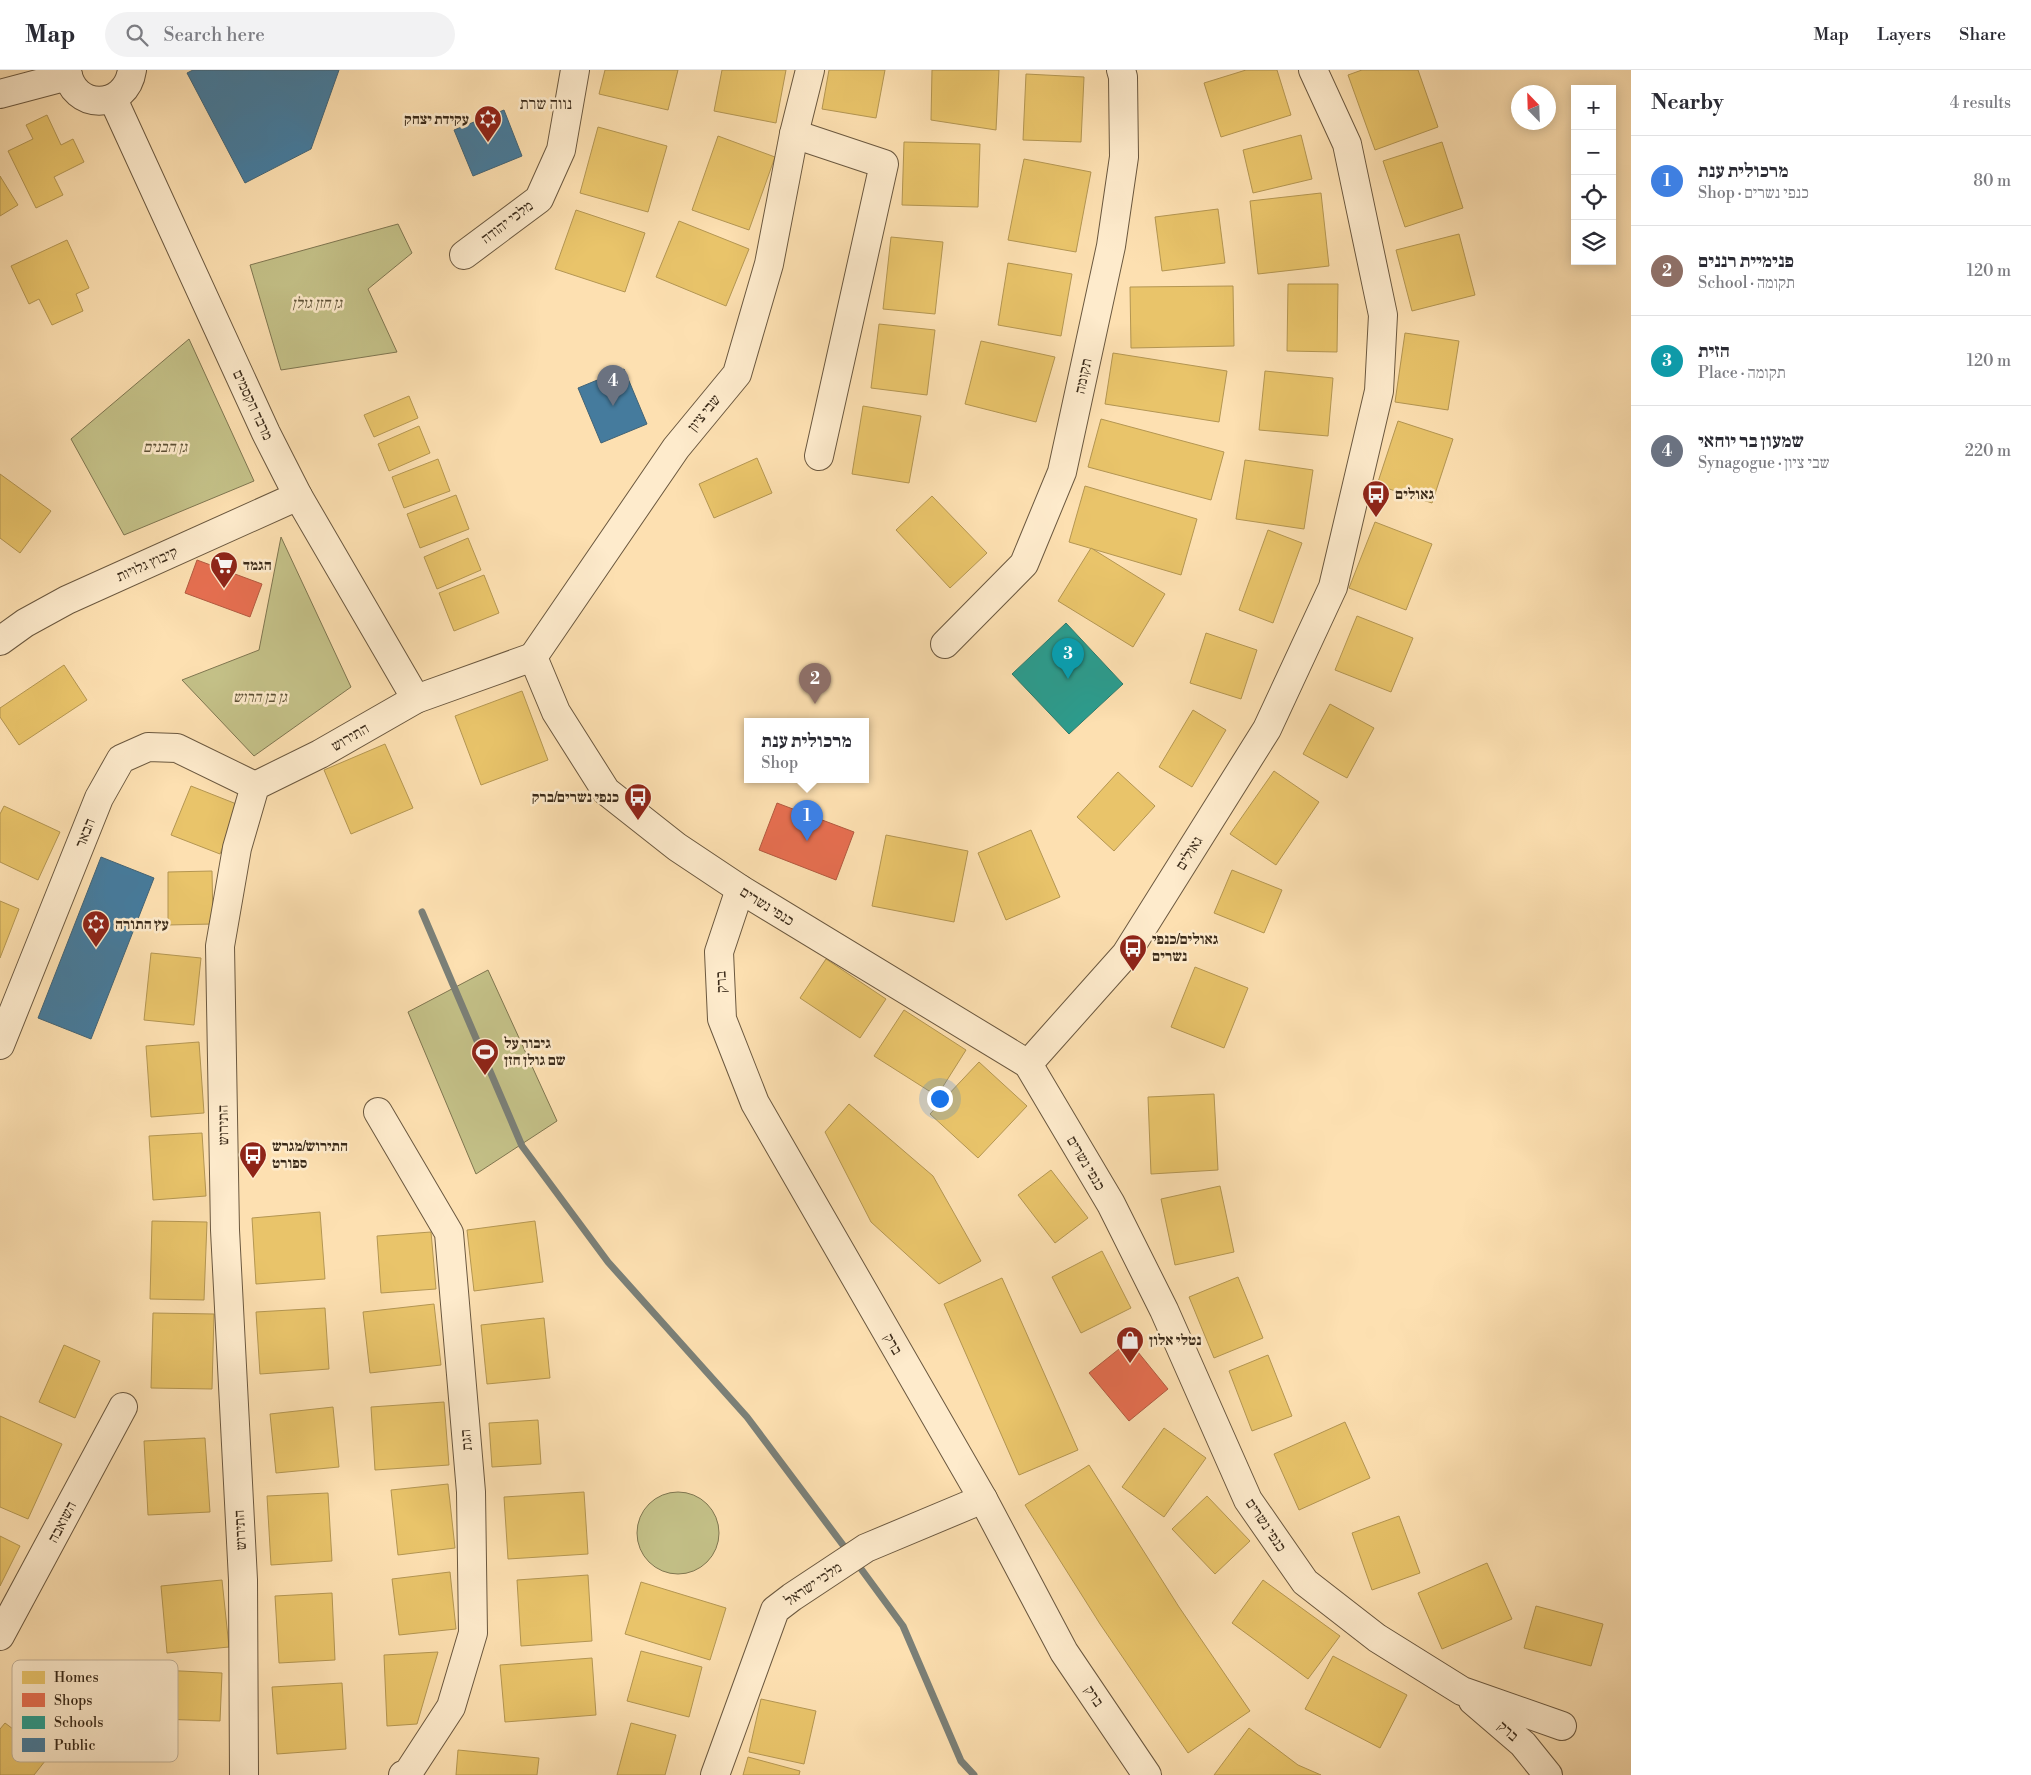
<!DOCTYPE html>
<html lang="en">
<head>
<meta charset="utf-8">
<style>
	body { margin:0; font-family:"Libre Bodoni","Frank Ruhl Libre",serif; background:#f2f2f3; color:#2b2b33 }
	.controls { position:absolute; right:15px; top:15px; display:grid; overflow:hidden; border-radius:0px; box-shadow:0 2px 12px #0003 }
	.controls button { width:45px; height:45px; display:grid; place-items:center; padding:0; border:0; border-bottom:1px solid #e1e1e2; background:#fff; color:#2b2b33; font:25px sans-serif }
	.compass { position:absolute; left:1511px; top:15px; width:45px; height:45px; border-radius:50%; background:#fff; box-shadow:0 2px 12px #0003; rotate:337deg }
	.you { position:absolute; left:939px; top:1028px; width:18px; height:18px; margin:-12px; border:4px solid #fff; border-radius:50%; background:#1a73e8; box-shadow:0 0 0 8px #1a73e833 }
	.badge { display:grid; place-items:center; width:32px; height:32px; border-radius:50%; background:#0f766e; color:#fff; font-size:16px; font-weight:700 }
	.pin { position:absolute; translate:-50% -41px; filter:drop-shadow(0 1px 2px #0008) }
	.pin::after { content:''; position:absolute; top:26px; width:18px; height:15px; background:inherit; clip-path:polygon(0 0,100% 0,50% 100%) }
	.popup { position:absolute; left:744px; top:648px; width:125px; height:65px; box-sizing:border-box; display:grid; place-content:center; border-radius:0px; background:#fff; filter:drop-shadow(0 1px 4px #0005); font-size:16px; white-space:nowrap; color:#7c7c81 }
	.popup b { font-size:19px; color:#2b2b33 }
	.popup::after { content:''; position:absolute; left:50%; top:100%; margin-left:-10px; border:10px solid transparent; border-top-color:#fff }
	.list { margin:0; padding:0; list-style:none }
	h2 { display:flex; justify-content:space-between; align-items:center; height:65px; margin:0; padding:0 20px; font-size:21px }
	h2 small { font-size:16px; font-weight:400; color:#7c7c81 }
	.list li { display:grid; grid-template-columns:32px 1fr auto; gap:15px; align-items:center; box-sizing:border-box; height:90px; padding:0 20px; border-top:1px solid #e1e1e2 }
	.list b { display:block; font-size:19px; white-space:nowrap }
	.list p { margin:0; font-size:16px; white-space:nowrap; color:#7c7c81 }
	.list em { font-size:16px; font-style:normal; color:#7c7c81 }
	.icon { flex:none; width:28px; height:28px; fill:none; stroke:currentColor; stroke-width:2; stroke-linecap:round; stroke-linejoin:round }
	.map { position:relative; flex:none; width:1631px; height:1705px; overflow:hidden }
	header { display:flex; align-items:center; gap:30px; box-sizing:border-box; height:70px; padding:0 25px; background:#fff; border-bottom:1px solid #e1e1e2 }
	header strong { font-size:24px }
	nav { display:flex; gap:28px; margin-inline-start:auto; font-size:18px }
	.search { width:350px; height:45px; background:#f2f2f3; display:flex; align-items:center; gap:12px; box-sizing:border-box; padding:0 18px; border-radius:28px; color:#7c7c81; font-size:19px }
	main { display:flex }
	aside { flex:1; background:#fff }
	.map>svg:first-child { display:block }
	.green { fill:#c4c188; stroke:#7f7650 }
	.homes { fill:#e9c46a; stroke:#b49652 }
	.shops { fill:#e76f51; stroke:#b35a40 }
	.schools { fill:#2a9d8f; stroke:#2f7a6c }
	.public { fill:#457b9d; stroke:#426375 }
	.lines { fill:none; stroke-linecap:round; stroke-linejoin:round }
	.stream { stroke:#7b8078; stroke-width:7 }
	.minor-casing { stroke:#6b583f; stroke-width:30 }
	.minor { stroke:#feebcc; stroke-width:28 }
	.labels { text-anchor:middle; stroke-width:5; stroke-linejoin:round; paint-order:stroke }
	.poi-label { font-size:15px; font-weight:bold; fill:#3a2a19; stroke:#feebcc; text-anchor:start }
	.street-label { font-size:15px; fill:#3a2a19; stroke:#feebcc }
	.park-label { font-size:15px; font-style:italic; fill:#5c5035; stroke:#feebcc }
	.neighbourhood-label { font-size:16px; fill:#3a2a19; stroke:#feebcc }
	.key { fill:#feebcc; stroke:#c3b196; stroke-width:1 }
	.key-label { font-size:14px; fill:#3a2a19 }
</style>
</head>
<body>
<header>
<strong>Map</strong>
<div class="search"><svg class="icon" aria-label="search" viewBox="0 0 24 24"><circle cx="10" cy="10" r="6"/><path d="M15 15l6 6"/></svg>Search here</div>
<nav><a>Map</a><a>Layers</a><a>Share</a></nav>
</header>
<main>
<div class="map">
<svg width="1631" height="1705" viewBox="0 0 1631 1705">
	<rect width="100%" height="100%" fill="#fde0b1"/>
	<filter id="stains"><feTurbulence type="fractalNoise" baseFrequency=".004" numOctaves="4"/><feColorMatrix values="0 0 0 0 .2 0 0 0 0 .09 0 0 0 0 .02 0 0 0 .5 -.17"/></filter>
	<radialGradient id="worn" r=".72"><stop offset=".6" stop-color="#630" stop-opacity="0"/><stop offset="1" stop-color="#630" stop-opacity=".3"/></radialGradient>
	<g class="green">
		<polygon points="398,154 412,183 368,219 397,282 281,300 250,195"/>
		<polygon points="189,269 254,411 124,465 71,369"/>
		<polygon points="281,467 351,617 254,686 182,610 259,580"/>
		<polygon points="488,900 557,1051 476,1104 408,942"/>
		<circle cx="678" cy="1463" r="41"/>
	</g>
	<g class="homes">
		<polygon points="605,0 678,0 668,40 599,24"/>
		<polygon points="722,0 786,0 776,53 714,41"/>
		<polygon points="829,0 885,0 876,48 822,39"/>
		<polygon points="932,0 999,0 996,60 931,50"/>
		<polygon points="1246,0 1277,0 1291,45 1221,67 1204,13"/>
		<polygon points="1362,0 1418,0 1438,57 1375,80 1348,5"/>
		<polygon points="1026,4 1084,7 1081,72 1023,70"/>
		<polygon points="47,45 61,75 73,69 84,92 54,107 63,125 36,138 8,81 33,69 26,55"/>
		<polygon points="598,57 667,76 648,142 580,123"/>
		<polygon points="1301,65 1312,109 1253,123 1243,80"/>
		<polygon points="718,66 775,87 749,160 692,140"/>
		<polygon points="904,72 980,74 978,137 902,135"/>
		<polygon points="1442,72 1463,138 1405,157 1383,91"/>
		<polygon points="1024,89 1091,102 1076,182 1008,170"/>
		<polygon points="0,106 18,135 0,146"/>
		<polygon points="1321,123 1329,196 1258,204 1250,131"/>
		<polygon points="1218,139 1225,193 1162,201 1155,147"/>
		<polygon points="576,140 645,163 625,222 555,199"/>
		<polygon points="679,151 749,179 726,236 656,207"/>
		<polygon points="1459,164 1475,225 1412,241 1396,180"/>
		<polygon points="891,167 943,172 935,244 883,239"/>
		<polygon points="67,170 89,218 76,224 83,241 52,255 39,229 29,234 11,196"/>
		<polygon points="1008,193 1072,204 1061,266 998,255"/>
		<polygon points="1288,214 1338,214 1337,282 1287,281"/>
		<polygon points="1233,216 1234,276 1131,278 1130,217"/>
		<polygon points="879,254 935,260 927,325 871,318"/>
		<polygon points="1405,263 1459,271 1448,340 1395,332"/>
		<polygon points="981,271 1055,287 1036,352 965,334"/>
		<polygon points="1113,283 1227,301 1219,352 1105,334"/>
		<polygon points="1265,301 1333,308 1328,366 1259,360"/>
		<polygon points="409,326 418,348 374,367 364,345"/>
		<polygon points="863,336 921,346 909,413 852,404"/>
		<polygon points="1101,349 1224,382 1211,430 1088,397"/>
		<polygon points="1398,351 1453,369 1432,433 1377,415"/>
		<polygon points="419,356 430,383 389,401 378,374"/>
		<polygon points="757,388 772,423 714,448 699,414"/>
		<polygon points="438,389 450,421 404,438 392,407"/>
		<polygon points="1245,390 1313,400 1304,459 1236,449"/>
		<polygon points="0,404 51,441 20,483 0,468"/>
		<polygon points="1085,416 1197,449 1181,505 1069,472"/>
		<polygon points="456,425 469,459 420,478 407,444"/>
		<polygon points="932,426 987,483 950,518 896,460"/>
		<polygon points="1375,452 1432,474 1406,540 1349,518"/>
		<polygon points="1268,460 1302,473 1273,553 1239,540"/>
		<polygon points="468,468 481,500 437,519 424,487"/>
		<polygon points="1091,478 1165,524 1133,577 1058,531"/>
		<polygon points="484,505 499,543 454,561 439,523"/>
		<polygon points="1357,546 1413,568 1391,622 1335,600"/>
		<polygon points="1206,563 1257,580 1241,629 1190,613"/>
		<polygon points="64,595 87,630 19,675 0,647 0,638"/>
		<polygon points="522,621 548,690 481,715 455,646"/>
		<polygon points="1330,634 1374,658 1347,708 1303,684"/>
		<polygon points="1193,640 1226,660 1192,717 1159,697"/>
		<polygon points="385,674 413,738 351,764 324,700"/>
		<polygon points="1274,701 1319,732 1276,795 1230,764"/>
		<polygon points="1118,702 1155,736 1114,781 1077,747"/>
		<polygon points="191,716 239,735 220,784 171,765"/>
		<polygon points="4,736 60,762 38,810 0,792 0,744"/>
		<polygon points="1031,760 1060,827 1006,850 978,783"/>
		<polygon points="886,765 968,781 954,852 872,836"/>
		<polygon points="1232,800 1282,820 1264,863 1214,843"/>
		<polygon points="212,801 213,854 168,855 168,802"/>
		<polygon points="0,831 19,839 0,888"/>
		<polygon points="151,883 201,888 194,955 144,950"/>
		<polygon points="826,889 886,929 860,968 800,928"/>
		<polygon points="1195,897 1248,918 1224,978 1171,957"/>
		<polygon points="904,940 966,980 937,1026 874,986"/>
		<polygon points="199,972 204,1043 151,1047 146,976"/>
		<polygon points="979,992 1027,1036 978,1088 930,1044"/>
		<polygon points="1214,1024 1218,1100 1151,1104 1148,1027"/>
		<polygon points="849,1034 933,1106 981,1191 939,1214 871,1152 825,1062"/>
		<polygon points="202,1063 206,1126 153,1130 149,1066"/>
		<polygon points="1051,1100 1088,1148 1055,1173 1018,1125"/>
		<polygon points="1220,1116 1234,1182 1175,1195 1161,1129"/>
		<polygon points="320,1142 325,1209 256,1214 252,1148"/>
		<polygon points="152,1151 207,1152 204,1230 150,1229"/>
		<polygon points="535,1151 543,1212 474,1221 467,1160"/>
		<polygon points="431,1162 436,1219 381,1223 377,1166"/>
		<polygon points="1102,1181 1131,1238 1081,1263 1052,1207"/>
		<polygon points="1238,1207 1263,1268 1214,1288 1189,1227"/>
		<polygon points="1002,1208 1078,1380 1019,1405 944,1234"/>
		<polygon points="434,1234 441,1295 370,1303 363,1242"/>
		<polygon points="325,1238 329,1299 260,1304 256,1242"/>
		<polygon points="153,1243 214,1244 212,1319 151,1318"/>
		<polygon points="544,1248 550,1308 487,1314 481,1255"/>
		<polygon points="64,1275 100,1291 75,1348 39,1332"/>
		<polygon points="1268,1285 1292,1346 1252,1361 1229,1301"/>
		<polygon points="444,1332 449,1395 375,1400 371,1337"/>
		<polygon points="333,1337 339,1397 276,1403 270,1344"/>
		<polygon points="0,1346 62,1374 28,1449 0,1437"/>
		<polygon points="538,1350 541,1394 492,1397 489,1353"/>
		<polygon points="1345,1352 1370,1408 1299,1440 1274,1384"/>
		<polygon points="1164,1358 1206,1388 1164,1447 1122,1417"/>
		<polygon points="205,1368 210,1442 148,1445 144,1371"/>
		<polygon points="1089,1395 1179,1537 1250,1641 1188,1683 1100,1554 1025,1435"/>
		<polygon points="448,1414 455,1478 398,1485 391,1420"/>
		<polygon points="584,1422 588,1484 508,1489 504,1427"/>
		<polygon points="328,1423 332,1491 271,1495 267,1426"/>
		<polygon points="1207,1426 1250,1471 1215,1504 1172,1459"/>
		<polygon points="1399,1446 1420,1503 1372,1520 1352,1463"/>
		<polygon points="0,1466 20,1476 0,1516"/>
		<polygon points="1487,1493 1512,1549 1442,1579 1418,1523"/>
		<polygon points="450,1502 456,1559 399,1565 392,1509"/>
		<polygon points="588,1505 592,1571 521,1576 517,1510"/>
		<polygon points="222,1510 229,1577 167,1583 161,1516"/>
		<polygon points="1263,1510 1340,1566 1308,1609 1232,1553"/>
		<polygon points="641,1512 726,1538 710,1590 625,1564"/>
		<polygon points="332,1523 335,1590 279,1593 275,1526"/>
		<polygon points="1536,1536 1603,1554 1591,1596 1524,1578"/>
		<polygon points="641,1581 702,1597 689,1647 627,1631"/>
		<polygon points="438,1582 417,1654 387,1656 384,1585"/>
		<polygon points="1333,1586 1407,1625 1380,1678 1305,1639"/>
		<polygon points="592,1588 596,1645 505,1652 500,1595"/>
		<polygon points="160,1600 222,1603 220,1651 158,1649"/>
		<polygon points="342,1613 346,1679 277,1684 272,1617"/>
		<polygon points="761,1629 816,1641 804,1694 749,1682"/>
		<polygon points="5,1653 49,1686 34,1705 0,1705 0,1659"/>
		<polygon points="631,1653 676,1665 665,1705 617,1705"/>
		<polygon points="1249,1658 1298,1695 1321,1705 1214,1705"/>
		<polygon points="458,1680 539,1688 537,1705 456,1705"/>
		<polygon points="748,1687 800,1701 799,1705 743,1705"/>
	</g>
	<g class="shops">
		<polygon points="197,490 262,514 250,547 185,523"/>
		<polygon points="777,733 854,762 836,810 759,780"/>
		<polygon points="1129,1271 1168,1319 1129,1351 1089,1303"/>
	</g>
	<polygon class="schools" points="1066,553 1123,614 1069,664 1012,604"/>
	<g class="public">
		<polygon points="193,0 339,0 311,79 245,113 187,3"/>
		<polygon points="504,40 522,86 473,106 454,60"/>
		<polygon points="624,299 647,354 601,373 578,318"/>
		<polygon points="101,787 154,808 91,969 38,948"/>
	</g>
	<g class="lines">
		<g class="stream">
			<polyline points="422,842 522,1076 608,1192 747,1347 849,1483"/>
			<polyline points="856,1492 903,1556 961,1691 974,1705"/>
		</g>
		<g class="minor-casing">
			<g id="minor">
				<path d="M 67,0 C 72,41 126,41 132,0"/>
				<polyline points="0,24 68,6"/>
				<polyline points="113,29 266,363 298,426 416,629"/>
				<polyline points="794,64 884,94 819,386"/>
				<polyline points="464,185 539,129 561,80 575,0"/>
				<polyline points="0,571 25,553 67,530 298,426"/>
				<polyline points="945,574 1024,494 1062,402 1111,176 1124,87 1123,7 1121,0"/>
				<polyline points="533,587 556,642 606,721 677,777 740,819 1028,994 1111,1134 1164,1240 1248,1430 1305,1512 1377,1568 1462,1621 1562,1656"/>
				<polyline points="533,587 676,378 737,304 769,194 794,64 810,0"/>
				<polyline points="740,819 719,882 722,949 755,1033 983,1429 1064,1582 1147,1705"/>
				<polyline points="0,975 99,728 121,689 148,677 177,678 255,716"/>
				<polyline points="1028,994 1126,884 1267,659 1333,517 1379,321 1383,245 1347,74 1313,0"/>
				<polyline points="378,1042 449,1163 471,1422 473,1563 451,1637 408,1703 403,1705"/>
				<polyline points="0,1566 123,1337"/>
				<polyline points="1473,1631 1523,1674 1548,1705"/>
				<polyline points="244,1705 243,1510 225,1160 220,876 237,778 255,716 320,684 416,629 533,587"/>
				<polyline points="715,1705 775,1540 792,1527 866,1478 983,1429"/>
			</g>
		</g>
		<use href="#minor" class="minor"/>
	</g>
	<defs>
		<g id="synagogue-pin" transform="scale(1.4375)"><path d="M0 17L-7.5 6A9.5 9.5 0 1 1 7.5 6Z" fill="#8f2418" stroke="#feebcc"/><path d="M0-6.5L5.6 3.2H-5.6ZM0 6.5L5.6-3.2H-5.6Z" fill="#fff"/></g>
		<g id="bus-pin" transform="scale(1.4375)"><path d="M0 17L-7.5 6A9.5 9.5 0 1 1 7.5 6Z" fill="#8f2418" stroke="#feebcc"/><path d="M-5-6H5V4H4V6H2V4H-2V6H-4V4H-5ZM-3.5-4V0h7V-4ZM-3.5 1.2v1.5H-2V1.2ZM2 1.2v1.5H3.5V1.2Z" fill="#fff"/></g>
		<g id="supermarket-pin" transform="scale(1.4375)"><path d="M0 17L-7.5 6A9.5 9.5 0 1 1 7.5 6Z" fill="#8f2418" stroke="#feebcc"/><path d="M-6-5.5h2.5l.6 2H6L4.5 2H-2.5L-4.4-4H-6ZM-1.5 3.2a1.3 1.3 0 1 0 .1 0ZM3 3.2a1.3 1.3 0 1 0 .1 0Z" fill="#fff"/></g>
		<g id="stadium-pin" transform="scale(1.4375)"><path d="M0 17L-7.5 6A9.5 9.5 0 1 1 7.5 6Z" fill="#8f2418" stroke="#feebcc"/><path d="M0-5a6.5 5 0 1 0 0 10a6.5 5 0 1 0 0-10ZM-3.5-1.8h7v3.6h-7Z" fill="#fff"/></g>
		<g id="shop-pin" transform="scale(1.4375)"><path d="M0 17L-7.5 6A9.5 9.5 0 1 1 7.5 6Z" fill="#8f2418" stroke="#feebcc"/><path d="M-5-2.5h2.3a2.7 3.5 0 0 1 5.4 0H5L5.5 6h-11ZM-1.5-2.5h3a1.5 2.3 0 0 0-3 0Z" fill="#fff"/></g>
	</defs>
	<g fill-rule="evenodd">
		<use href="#synagogue-pin" x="488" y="49"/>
		<use href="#bus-pin" x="1376" y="424"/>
		<use href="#supermarket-pin" x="224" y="495"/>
		<use href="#bus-pin" x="638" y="727"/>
		<use href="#synagogue-pin" x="96" y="854"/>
		<use href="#bus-pin" x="1133" y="878"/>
		<use href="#stadium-pin" x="485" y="982"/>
		<use href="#bus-pin" x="253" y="1085"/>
		<use href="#shop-pin" x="1130" y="1270"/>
	</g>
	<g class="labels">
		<g class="poi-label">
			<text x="469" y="54" text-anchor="end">עקידת יצחק</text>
			<text x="1395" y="429">גאולים</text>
			<text x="243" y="500">הגמד</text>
			<text x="619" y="732" text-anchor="end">כנפי נשרים/ברק</text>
			<text x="115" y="859">עץ התורה</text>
			<text x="1152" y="874">גאולים/כנפי<tspan x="1152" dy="17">נשרים</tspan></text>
			<text x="504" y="978">גיבור על<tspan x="504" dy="17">שם גולן חזן</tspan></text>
			<text x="272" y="1081">התירוש/מגרש<tspan x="272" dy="17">ספורט</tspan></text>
			<text x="1149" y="1275">נטלי אלון</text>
		</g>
		<g class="street-label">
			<text transform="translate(507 152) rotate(-37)" y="5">מלכי יהודה</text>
			<text transform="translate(1083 306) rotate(-78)" y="5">תקומה</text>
			<text transform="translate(253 335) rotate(65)" y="5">מרבד הקסמים</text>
			<text transform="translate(704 343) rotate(-51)" y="5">שבי ציון</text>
			<text transform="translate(147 494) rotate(-24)" y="5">קיבוץ גלויות</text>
			<text transform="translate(350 667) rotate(-30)" y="5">התירוש</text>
			<text transform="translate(85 763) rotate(-68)" y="5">הבאר</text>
			<text transform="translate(1189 783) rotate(-58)" y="5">גאולים</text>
			<text transform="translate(767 836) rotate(32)" y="5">כנפי נשרים</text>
			<text transform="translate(721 912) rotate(-93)" y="5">ברק</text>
			<text transform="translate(223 1055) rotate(-91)" y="5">התירוש</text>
			<text transform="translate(1086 1093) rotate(59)" y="5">כנפי נשרים</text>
			<text transform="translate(893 1274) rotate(60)" y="5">ברק</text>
			<text transform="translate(466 1370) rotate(-95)" y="5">הגת</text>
			<text transform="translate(62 1452) rotate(-62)" y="5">השואבה</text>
			<text transform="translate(1266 1455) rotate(56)" y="5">כנפי נשרים</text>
			<text transform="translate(240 1460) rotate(-93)" y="5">התירוש</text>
			<text transform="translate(813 1514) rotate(-34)" y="5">מלכי ישראל</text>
			<text transform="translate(1094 1626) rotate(56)" y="5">ברק</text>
			<text transform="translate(1508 1661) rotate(41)" y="5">ברק</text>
		</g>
		<g class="park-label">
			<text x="317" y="238">גן חזן גולן</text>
			<text x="165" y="382">גן הבנים</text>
			<text x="260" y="632">גן בן הרוש</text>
		</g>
		<g class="neighbourhood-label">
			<text x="546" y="39">נווה שרת</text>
		</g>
	</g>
	<rect x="12" y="1590" width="166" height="102" rx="8" class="key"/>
	<rect x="22" y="1601" width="23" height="13" fill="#e9c46a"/>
	<rect x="22" y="1623" width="23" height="14" fill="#e76f51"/>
	<rect x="22" y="1646" width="23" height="13" fill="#2a9d8f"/>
	<rect x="22" y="1668" width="23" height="14" fill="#457b9d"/>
	<g class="key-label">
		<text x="54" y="1612">Homes</text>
		<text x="54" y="1635">Shops</text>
		<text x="54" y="1657">Schools</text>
		<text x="54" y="1680">Public</text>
	</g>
	<rect width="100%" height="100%" filter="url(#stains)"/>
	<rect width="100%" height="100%" fill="url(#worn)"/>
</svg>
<div class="controls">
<button>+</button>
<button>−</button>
<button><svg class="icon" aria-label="locate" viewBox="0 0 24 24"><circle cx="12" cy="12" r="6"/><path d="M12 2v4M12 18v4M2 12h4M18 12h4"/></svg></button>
<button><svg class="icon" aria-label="layers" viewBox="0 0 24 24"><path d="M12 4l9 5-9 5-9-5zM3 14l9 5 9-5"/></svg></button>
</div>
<svg class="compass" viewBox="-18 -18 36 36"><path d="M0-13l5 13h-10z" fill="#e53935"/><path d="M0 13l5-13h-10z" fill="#7c7c81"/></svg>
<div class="you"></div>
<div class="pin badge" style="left:807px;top:771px;background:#3f7fe0">1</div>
<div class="popup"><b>מרכולית ענת</b>Shop</div>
<div class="pin badge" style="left:815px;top:634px;background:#8d6e63">2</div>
<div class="pin badge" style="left:1068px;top:609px;background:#0f9aa8">3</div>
<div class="pin badge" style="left:613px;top:336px;background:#6b7280">4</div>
</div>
<aside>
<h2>Nearby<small>4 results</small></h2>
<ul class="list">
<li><span class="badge" style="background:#3f7fe0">1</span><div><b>מרכולית ענת</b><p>Shop · כנפי נשרים</p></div><em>80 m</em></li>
<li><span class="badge" style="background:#8d6e63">2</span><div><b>פנימיית רננים</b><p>School · תקומה</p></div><em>120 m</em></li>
<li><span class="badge" style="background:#0f9aa8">3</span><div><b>הזית</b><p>Place · תקומה</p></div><em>120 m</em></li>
<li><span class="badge" style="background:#6b7280">4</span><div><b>שמעון בר יוחאי</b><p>Synagogue · שבי ציון</p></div><em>220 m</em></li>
</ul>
</aside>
</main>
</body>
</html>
